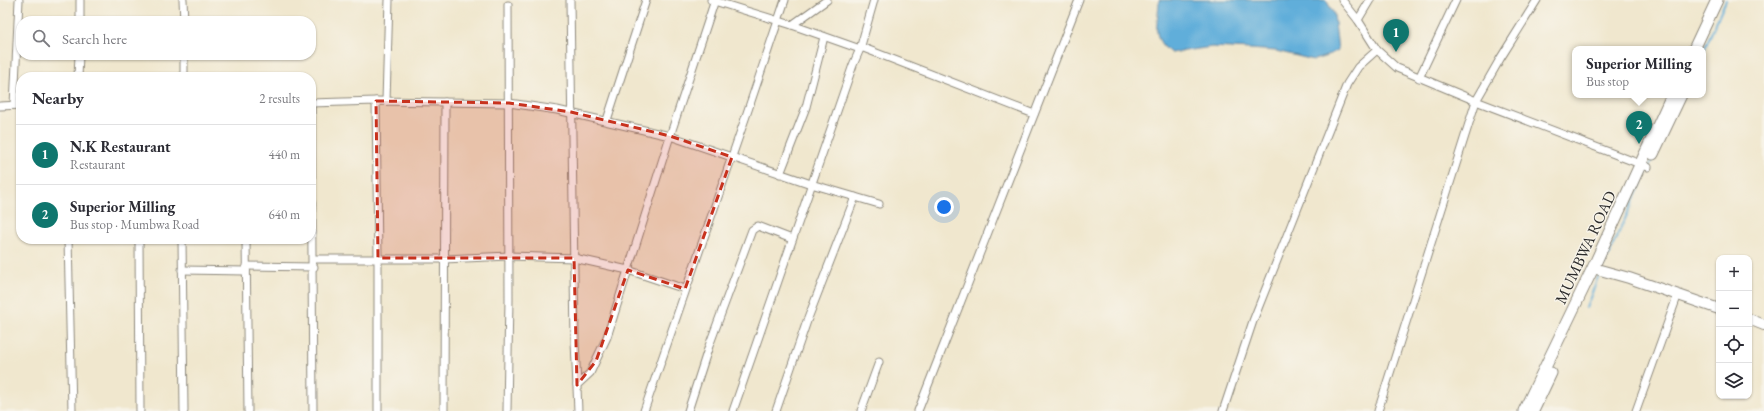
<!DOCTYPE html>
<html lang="en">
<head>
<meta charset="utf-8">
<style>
	body { margin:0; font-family:"EB Garamond",serif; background:#f2f2f3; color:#2b2b33 }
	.controls { position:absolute; right:12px; bottom:12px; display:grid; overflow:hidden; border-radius:8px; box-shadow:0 1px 3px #0004 }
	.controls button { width:36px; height:36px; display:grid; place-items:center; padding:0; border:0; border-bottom:1px solid #e1e1e2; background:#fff; color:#2b2b33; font:20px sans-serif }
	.you { position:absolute; left:944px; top:207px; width:14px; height:14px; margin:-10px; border:3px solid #fff; border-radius:50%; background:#1a73e8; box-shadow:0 0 0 6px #1a73e833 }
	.badge { display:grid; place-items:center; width:26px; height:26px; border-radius:50%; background:#0f766e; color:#fff; font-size:13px; font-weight:700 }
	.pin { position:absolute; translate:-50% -33px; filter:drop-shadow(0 1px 2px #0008) }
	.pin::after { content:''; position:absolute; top:21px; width:14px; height:12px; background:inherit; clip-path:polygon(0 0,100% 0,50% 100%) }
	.popup { position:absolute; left:1572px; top:46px; width:134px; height:52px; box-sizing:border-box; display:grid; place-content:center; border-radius:8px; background:#fff; filter:drop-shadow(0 1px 3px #0005); font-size:13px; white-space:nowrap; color:#7c7c81 }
	.popup b { font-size:15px; color:#2b2b33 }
	.popup::after { content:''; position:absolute; left:50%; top:100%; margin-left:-8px; border:8px solid transparent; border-top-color:#fff }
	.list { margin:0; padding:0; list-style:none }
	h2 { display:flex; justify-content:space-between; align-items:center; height:52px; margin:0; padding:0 16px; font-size:17px }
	h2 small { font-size:13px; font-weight:400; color:#7c7c81 }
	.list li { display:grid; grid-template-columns:26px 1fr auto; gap:12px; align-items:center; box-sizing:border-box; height:60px; padding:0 16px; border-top:1px solid #e1e1e2 }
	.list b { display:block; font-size:15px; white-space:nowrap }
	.list p { margin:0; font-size:13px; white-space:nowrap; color:#7c7c81 }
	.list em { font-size:13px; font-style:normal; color:#7c7c81 }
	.icon { flex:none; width:22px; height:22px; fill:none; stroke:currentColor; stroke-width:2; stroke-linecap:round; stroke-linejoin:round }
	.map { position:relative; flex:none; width:1764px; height:411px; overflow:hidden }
	.search { position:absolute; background:#fff; box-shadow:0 1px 3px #0004; left:16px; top:16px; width:300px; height:44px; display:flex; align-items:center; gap:10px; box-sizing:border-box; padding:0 14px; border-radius:16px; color:#7c7c81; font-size:15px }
	.panel { position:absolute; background:#fff; box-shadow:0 1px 3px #0004; left:16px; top:72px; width:300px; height:172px; border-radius:16px }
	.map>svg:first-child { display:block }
	.water { fill:#61aeda; stroke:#466c82 }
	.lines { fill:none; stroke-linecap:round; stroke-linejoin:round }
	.stream { stroke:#61aeda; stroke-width:2 }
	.street-casing { stroke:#8e897c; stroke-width:9 }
	.secondary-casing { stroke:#8e897c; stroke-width:12 }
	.primary-casing { stroke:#8e897c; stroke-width:13 }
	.street { stroke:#fff; stroke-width:7 }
	.secondary { stroke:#fff; stroke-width:10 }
	.primary { stroke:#fff; stroke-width:11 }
	.marked { fill:#c8321e; fill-opacity:0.2; stroke:#c8321e; stroke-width:3; stroke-dasharray:8 5; stroke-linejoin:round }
	.labels { text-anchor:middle; stroke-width:3; stroke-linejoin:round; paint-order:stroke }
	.street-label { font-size:16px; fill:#2b2b2b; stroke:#f7f3e8 }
</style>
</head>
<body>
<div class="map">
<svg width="1764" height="411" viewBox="0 0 1764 411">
	<rect width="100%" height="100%" fill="#f7f3e8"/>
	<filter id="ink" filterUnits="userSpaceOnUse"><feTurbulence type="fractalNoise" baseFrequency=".025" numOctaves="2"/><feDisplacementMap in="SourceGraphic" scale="8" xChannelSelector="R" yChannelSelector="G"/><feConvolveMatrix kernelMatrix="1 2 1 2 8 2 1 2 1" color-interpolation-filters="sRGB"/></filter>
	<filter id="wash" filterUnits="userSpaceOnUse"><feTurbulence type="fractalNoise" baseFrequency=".012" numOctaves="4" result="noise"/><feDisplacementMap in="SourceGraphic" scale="16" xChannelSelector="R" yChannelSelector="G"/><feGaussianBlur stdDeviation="0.9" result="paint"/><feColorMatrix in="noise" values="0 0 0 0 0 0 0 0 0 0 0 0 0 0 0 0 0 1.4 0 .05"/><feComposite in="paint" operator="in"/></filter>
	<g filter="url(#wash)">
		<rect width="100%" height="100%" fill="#f0e7ce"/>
		<path class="water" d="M 1159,0 L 1326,0 L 1334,14 L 1338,50 L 1327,56 L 1314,60 L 1276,51 L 1250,49 L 1212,47 L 1171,53 C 1149,37 1159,23 1159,0 Z"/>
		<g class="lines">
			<g class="stream">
				<polyline points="1703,52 1726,0"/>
				<polyline points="1603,267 1653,158"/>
				<polyline points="1586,308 1600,272"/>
			</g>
		</g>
	</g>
	<g filter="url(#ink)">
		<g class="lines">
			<g class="street-casing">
				<g id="street">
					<polyline points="80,0 80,21"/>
					<polyline points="183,0 184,21"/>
					<polyline points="570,0 575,341 578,411"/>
					<polyline points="711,0 792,25 827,0"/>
					<polyline points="1342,0 1358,20 1377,50 1397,68 1476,101 1648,167"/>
					<polyline points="1358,20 1370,0"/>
					<polyline points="792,25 860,49"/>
					<polyline points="861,47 1034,114"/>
					<polyline points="78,77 79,55"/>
					<polyline points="184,77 184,55"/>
					<polyline points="1419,78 1456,0"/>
					<polyline points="376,101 378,258 378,411"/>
					<polyline points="386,101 389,0"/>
					<polyline points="311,103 376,101 509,103 557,110 670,136 811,184 879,204"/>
					<polyline points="311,103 313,411"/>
					<polyline points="14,105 19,0"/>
					<polyline points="0,106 21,105"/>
					<polyline points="607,120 646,0"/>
					<polyline points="780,174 806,107 824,37"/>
					<polyline points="68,239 72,411"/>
					<polyline points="139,239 140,411"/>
					<polyline points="182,239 184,411"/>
					<polyline points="246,239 248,411"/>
					<polyline points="313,259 444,259 509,256 574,258 628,270 685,289"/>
					<polyline points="246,266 314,267"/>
					<polyline points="182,270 246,271"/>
					<polyline points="577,385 590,373 607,337 670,136 715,0"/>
					<polyline points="444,411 445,102"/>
					<polyline points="507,411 509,300 508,5"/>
					<polyline points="644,411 747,113 785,0"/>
					<polyline points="688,411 709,346 752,230 758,226 792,239"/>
					<polyline points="733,411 853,65 860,49 874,0"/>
					<polyline points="776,411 807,321 855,197"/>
					<polyline points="861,411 879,362"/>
					<polyline points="918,411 1079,0"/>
					<polyline points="1223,411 1253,321 1347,84 1358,67 1377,50"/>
					<polyline points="1378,411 1476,101 1500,59 1537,0"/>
					<polyline points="1636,411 1678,294"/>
				</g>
			</g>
			<g class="secondary-casing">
				<g id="secondary">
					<polyline points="1593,268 1629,278 1719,309"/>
					<polyline points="1749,319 1764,325"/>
				</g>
			</g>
			<g class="primary-casing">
				<g id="primary">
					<polyline points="1694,49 1717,0"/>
					<polyline points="1653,154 1681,95"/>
					<polyline points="1524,411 1593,268 1672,95"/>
					<polyline points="1533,411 1551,373"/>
				</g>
			</g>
			<use href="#street" class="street"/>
			<use href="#secondary" class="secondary"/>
			<use href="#primary" class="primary"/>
		</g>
	</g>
	<path class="marked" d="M 376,101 L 509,103 L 571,112 L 670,136 L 732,157 L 685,289 L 628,270 L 596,361 L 577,385 L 574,258 L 378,258 Z"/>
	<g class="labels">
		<g class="street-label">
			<text transform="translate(1585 247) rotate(-65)" y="6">MUMBWA ROAD</text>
		</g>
	</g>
</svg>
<div class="controls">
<button>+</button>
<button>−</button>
<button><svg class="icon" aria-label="locate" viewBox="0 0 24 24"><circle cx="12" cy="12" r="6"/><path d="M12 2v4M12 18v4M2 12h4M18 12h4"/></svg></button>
<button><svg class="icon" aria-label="layers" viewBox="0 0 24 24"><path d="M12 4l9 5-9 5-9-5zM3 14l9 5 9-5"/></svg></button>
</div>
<div class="you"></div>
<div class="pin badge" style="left:1396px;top:52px">1</div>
<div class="pin badge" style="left:1639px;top:144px">2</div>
<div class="popup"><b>Superior Milling</b>Bus stop</div>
<div class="search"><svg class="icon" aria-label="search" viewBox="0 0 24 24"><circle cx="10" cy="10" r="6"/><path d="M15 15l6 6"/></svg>Search here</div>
<section class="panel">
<h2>Nearby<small>2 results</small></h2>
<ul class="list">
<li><span class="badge">1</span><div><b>N.K Restaurant</b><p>Restaurant</p></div><em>440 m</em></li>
<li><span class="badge">2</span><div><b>Superior Milling</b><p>Bus stop · Mumbwa Road</p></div><em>640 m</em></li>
</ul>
</section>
</div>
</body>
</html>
